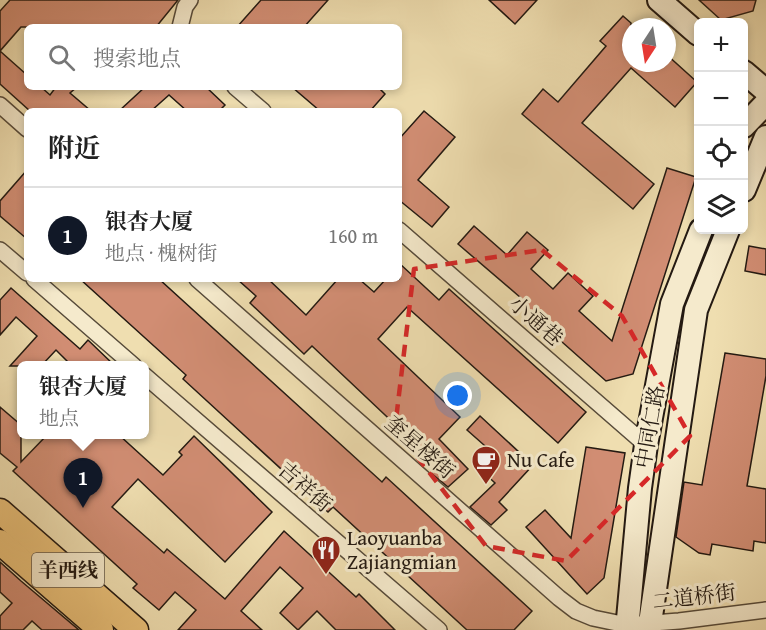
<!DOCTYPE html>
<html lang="zh">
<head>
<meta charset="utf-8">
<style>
	body { margin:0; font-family:"Gentium Book Plus","Noto Serif SC",serif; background:#f2f2f2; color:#222 }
	.controls { position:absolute; right:18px; top:18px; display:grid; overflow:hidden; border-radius:9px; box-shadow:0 3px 9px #0003 }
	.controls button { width:54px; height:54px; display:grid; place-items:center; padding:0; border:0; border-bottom:2px solid #e0e0e0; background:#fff; color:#222; font:30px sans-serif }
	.compass { position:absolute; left:622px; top:18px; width:54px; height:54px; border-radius:50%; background:#fff; box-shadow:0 3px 9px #0003; rotate:192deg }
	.you { position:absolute; left:458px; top:396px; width:21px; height:21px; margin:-15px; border:4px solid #fff; border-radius:50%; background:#1a73e8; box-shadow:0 0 0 9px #1a73e833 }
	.badge { display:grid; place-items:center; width:39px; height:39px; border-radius:50%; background:#111827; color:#fff; font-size:20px; font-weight:700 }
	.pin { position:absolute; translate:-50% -50px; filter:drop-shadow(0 2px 3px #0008) }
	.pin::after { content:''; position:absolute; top:32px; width:21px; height:18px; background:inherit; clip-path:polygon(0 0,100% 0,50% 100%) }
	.popup { position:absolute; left:17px; top:361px; width:132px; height:78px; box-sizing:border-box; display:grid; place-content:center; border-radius:9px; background:#fff; filter:drop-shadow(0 2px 4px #0005); font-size:20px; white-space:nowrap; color:#767676 }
	.popup b { font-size:22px; color:#222 }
	.popup::after { content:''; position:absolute; left:50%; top:100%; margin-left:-12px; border:12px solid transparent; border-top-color:#fff }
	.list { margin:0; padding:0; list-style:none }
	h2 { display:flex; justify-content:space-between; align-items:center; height:78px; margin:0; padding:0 24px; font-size:26px }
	h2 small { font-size:20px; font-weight:400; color:#767676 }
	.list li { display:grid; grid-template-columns:39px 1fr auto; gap:18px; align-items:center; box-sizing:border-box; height:96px; padding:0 24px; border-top:2px solid #e0e0e0 }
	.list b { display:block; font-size:22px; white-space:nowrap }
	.list p { margin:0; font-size:20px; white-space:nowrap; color:#767676 }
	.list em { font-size:20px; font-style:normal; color:#767676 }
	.icon { flex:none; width:33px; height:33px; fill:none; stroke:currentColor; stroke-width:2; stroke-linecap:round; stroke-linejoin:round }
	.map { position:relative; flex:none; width:766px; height:630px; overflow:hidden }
	.search { position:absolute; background:#fff; box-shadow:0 3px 9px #0003; left:24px; top:24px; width:378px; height:66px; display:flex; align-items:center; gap:15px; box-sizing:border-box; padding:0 21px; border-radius:9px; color:#767676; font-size:22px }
	.panel { position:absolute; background:#fff; box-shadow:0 3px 9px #0003; left:24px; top:108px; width:378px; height:174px; border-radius:9px }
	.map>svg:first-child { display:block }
	.building { fill:#d18d73; stroke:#241a12; stroke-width:1.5 }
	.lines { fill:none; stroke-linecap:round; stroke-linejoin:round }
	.street-casing { stroke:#574b3a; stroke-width:18 }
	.secondary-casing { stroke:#241a12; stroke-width:26 }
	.primary-casing { stroke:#241a12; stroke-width:27 }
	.street { stroke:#f5eacc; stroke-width:15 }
	.secondary { stroke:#f5eacc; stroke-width:22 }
	.primary { stroke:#e8bf78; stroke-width:24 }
	.marked { fill:none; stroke:#d62828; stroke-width:4.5; stroke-dasharray:12 8; stroke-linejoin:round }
	.labels { text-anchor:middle; stroke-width:6; stroke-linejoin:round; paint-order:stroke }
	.shield { fill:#f5eacc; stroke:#63584a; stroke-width:1.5 }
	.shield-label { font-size:20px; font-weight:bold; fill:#241a12 }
	.street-label { font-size:21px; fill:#241a12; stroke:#f5eacc }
	.poi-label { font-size:21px; fill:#241a12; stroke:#f5eacc; text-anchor:start }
</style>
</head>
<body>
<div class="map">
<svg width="766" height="630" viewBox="0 0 766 630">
	<rect width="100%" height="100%" fill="#efdeb0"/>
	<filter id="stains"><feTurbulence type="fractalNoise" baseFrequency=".00333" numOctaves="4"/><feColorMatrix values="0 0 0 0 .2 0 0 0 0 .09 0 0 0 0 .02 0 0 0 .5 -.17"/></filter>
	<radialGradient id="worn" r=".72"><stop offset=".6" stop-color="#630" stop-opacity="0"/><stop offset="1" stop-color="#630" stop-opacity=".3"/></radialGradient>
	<g class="building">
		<polygon points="10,0 178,0 156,27 21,27 0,51 0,11"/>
		<polygon points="261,0 328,0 304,27 237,27"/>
		<polygon points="489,0 537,0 515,24"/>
		<polygon points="699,0 756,0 753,11 721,20"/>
		<polygon points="623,16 631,23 631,63 667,63 667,55 697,82 675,107 631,68 582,123 654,184 633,209 522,114 543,89 558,102 606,46 600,41"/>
		<polygon points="0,51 27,75 27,87 41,87 50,95 56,87 77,87 70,93 91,111 30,111 0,84"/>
		<polygon points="145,87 206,87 225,105 219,111 187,111 169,95 151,111 119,111"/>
		<polygon points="292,87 378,87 385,94 370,111 320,111"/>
		<polygon points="424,111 455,137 418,180 449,207 432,227 399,200 399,139"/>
		<polygon points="667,168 696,177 633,374 606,381 517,302 521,298 458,244 474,226 507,255 527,232 548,250 531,269 553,289 568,273 593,296 579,311 612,341"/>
		<polygon points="27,170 27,239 0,216 0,201"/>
		<polygon points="749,246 766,249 766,275 745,271"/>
		<polygon points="399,263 439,300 449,289 586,412 558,443 407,307 378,339 460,417 439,439 468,469 448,487 431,473 439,466 312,346 304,354 250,303 256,296 237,279 268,279 306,315 338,279 359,279 374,292 386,279 399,279"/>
		<polygon points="80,279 159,279 382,482 386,477 532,611 514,630 467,630 333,507 328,512 183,379 186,375"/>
		<polygon points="11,288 80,349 88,340 115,366 72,366 56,350 41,366 10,366 37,336 16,317 0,335 0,300"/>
		<polygon points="725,353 766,359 766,376 747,486 766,489 766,543 754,541 753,551 712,544 710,555 699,553 676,537 684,482 702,485"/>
		<polygon points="0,407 21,425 21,462 47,435 119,435 163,475 182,455 179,452 194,436 272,512 225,562 138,479 112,507 164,553 167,549 225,599 284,531 356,597 359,594 395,630 336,630 317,611 298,630 280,613 303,588 280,567 241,611 262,630 178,630 196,610 175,592 159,610 133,588 137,584 13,471 17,467 0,453"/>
		<polygon points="480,416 533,465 499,502 507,510 491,525 470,507 495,483 479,468 493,453 467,430"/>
		<polygon points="586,447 625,453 604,578 587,594 526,527 545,510 571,538"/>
		<polygon points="0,562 21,581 79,630 42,630 32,621 23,630 0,630 0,616 12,603 0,592"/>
	</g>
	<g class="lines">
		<g class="street-casing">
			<g id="street">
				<polyline points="180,27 185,7 190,0"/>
				<polyline points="235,87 263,111"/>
				<polyline points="0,105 27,129"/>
				<polyline points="399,230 646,445"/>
				<polyline points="0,250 27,273"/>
				<polyline points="34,279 134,366"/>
				<polyline points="197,279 559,598 576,611 593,618 627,625 679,621 766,610"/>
				<polyline points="144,375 439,630"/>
			</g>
		</g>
		<g class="secondary-casing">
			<g id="secondary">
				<polyline points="659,0 698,34"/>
				<polyline points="744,72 766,91"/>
				<polyline points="744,126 766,103"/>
				<polyline points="744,190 766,137"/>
				<polyline points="627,630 640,488 646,445 672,304 701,230"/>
				<polyline points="649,630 696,310 728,230"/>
			</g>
		</g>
		<g class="primary-casing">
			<g id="primary">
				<polyline points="0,511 136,630"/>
				<polyline points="0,542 101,630"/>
			</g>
		</g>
		<use href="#street" class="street"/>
		<use href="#secondary" class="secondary"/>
		<use href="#primary" class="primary"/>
	</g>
	<path class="marked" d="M 542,250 L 622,316 L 690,436 L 566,561 L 486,546 L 395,428 L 414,269 Z"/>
	<defs>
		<g id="cafe-pin" transform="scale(1.5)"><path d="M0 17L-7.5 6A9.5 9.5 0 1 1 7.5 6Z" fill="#8f2418" stroke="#f5eacc"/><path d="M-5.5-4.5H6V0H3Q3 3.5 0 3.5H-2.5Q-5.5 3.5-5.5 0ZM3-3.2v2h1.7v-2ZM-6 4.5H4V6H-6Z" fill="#fff"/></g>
		<g id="restaurant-pin" transform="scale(1.5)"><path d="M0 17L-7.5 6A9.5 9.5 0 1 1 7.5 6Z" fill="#8f2418" stroke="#f5eacc"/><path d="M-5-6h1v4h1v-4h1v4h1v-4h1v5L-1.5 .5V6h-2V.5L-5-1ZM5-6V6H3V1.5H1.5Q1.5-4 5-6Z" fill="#fff"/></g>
	</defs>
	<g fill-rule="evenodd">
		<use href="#cafe-pin" x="486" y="460"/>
		<use href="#restaurant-pin" x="326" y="550"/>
	</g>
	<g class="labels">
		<rect class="shield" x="32" y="553" width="72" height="34" rx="4.5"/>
		<g class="shield-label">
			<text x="68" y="577">羊西线</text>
		</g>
		<g class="street-label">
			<text transform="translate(536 321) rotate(41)" y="7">小通巷</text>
			<text transform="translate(650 427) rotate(-80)" y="7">中同仁路</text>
			<text transform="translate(420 447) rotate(41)" y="7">奎星楼街</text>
			<text transform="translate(305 487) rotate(41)" y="7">吉祥街</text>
			<text transform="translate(694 597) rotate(-7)" y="7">二道桥街</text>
		</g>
		<g class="poi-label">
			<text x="507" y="467">Nu Cafe</text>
			<text x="347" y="545">Laoyuanba<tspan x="347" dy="24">Zajiangmian</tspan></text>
		</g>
	</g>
	<rect width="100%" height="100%" filter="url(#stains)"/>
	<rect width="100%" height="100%" fill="url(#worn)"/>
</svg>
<div class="controls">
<button>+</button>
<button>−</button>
<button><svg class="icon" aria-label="locate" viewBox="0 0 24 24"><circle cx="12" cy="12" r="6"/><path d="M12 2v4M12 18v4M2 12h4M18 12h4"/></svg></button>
<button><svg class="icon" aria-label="layers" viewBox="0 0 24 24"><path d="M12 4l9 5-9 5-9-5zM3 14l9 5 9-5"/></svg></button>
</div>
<svg class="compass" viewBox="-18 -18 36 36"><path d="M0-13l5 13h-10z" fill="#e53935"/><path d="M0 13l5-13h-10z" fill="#767676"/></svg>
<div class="you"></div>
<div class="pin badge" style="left:83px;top:508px">1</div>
<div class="popup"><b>银杏大厦</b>地点</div>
<div class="search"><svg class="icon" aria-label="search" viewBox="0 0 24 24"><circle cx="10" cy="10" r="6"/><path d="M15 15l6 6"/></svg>搜索地点</div>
<section class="panel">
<h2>附近<small></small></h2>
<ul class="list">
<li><span class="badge">1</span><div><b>银杏大厦</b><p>地点 · 槐树街</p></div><em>160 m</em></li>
</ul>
</section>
</div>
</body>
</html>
